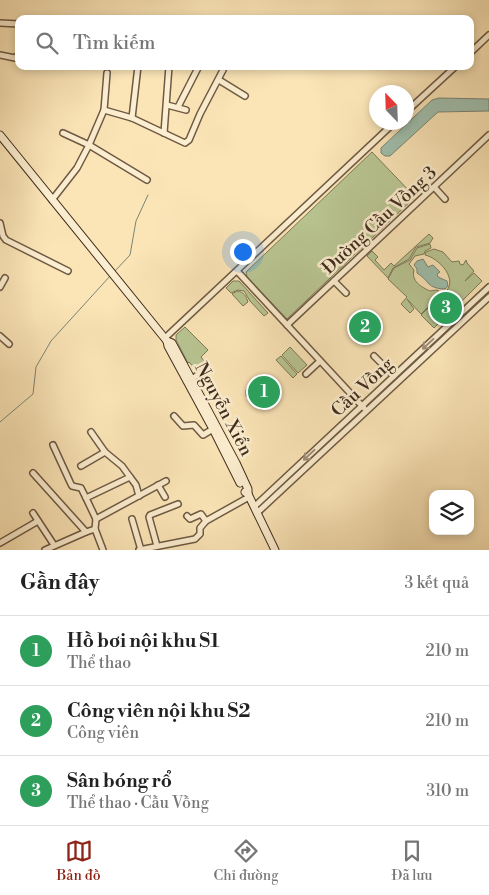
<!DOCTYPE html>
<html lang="vi">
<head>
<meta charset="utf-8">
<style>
	body { margin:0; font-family:"Libre Bodoni",serif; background:#f2f2f2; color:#222 }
	.controls { position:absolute; right:15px; bottom:15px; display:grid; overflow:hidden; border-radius:10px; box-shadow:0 2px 8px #0003 }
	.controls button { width:45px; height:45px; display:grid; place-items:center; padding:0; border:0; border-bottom:1px solid #e0e0e0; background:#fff; color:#222; font:25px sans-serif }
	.compass { position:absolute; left:369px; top:85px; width:45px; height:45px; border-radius:50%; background:#fff; box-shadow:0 2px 8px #0003; rotate:337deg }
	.you { position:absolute; left:242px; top:251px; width:18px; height:18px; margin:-12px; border:4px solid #fff; border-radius:50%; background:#1a73e8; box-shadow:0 0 0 8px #1a73e833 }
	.badge { display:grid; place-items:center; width:32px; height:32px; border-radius:50%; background:#8f2418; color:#fff; font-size:16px; font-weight:700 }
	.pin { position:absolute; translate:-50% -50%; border:2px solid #fff; box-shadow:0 1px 5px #0006 }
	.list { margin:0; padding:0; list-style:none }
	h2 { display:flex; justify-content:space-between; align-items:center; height:65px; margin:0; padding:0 20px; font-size:21px }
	h2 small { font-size:16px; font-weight:400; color:#767676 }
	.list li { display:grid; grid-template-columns:32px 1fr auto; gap:15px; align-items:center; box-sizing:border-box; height:70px; padding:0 20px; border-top:1px solid #e0e0e0 }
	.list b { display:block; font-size:19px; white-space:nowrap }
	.list p { margin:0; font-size:16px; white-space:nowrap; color:#767676 }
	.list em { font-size:16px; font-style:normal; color:#767676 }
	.icon { flex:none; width:28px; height:28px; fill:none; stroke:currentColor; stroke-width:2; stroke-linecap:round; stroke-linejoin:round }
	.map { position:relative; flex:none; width:489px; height:550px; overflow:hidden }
	.search { position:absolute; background:#fff; box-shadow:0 2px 8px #0003; left:15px; right:15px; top:15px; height:55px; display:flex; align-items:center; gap:12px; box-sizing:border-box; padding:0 18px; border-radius:10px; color:#767676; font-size:19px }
	.sheet { height:275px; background:#fff }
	nav { display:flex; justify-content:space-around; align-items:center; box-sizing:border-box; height:70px; border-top:1px solid #e0e0e0; background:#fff; font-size:14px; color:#767676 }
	nav a { display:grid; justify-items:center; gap:2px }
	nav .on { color:#8f2418 }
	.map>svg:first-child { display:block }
	.green { fill:#b9c693; stroke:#7c7958 }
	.water { fill:#9fbfad; stroke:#798474 }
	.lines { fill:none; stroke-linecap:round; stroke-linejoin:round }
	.stream { stroke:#798474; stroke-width:1 }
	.street-casing { stroke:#6e5a44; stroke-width:8 }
	.secondary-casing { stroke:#3f2c1e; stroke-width:9 }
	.street { stroke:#fceed0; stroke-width:5 }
	.secondary { stroke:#fceed0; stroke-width:7 }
	.oneway { stroke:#9e8d77 }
	.labels { text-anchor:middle; stroke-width:5; stroke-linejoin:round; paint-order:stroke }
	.street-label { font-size:18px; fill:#3f2c1e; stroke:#fceed0 }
</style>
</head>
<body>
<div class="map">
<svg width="489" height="550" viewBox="0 0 489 550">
	<rect width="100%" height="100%" fill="#fbe5b7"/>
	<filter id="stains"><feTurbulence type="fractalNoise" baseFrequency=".004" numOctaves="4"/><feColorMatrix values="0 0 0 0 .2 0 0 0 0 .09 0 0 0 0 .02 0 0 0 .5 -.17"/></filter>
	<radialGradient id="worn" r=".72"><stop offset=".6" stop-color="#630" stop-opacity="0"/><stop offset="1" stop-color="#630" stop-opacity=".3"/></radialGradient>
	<g class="green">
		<polygon points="372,152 415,197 287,319 247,277 246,272"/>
		<polygon points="429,234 433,238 430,243 416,247 409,259 393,268 388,278 367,256 372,251 378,257 375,260 384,270 391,263 394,266"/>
		<path d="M 430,244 L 431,248 L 425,251 L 424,254 L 415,256 L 409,264 L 414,270 C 411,281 421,287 430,291 L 437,290 L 443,294 C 461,281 439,258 425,255 L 426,252 L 434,249 L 443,252 L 452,262 L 459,261 L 460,264 L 463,265 L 466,260 L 467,263 L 474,271 L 465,281 L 474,273 L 482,281 L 454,309 L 443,298 L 433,308 L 430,305 L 421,314 L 407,299 L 414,309 L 410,313 L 401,304 L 407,297 L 388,279 L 394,268 L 410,260 L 417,248 Z"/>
		<polygon points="233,281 239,281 268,313 264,316 250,301 244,291 238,290 231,293 226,288"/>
		<path d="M 237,291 C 244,292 246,296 248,302 L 243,306 L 232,294 Z"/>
		<polygon points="445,302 452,310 443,319 435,310"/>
		<polygon points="429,307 442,320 434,328 421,315"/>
		<polygon points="185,327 208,350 201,357 205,362 196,370 189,362 188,363 176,340 176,335"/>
		<polygon points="290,347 307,365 298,373 282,355"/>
		<polygon points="281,356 297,374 293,378 276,360"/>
	</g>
	<g class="water">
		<polygon points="439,98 489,99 489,111 438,112 390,156 385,156 381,153 381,148 432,100"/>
		<path d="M 423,259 L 428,267 L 433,265 L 440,272 L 437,274 L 438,277 L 447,281 L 448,286 L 445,289 C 426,288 431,282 417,273 L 417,269 L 414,265 L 417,261 Z"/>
		<path d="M 263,375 L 268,375 C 273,379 275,390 274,396 L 267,400 L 260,398 L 256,400 L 250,400 L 246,396 L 246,390 L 251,386 L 257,385 L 259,378 Z"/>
	</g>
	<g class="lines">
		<g class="stream">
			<polyline points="115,271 130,255 136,221 148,195"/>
			<polyline points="0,422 33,394 36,367 51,341 111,275"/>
		</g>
		<g class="street-casing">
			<g id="street">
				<polyline points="0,23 19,24"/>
				<polyline points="470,53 489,35"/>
				<polyline points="0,55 15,58 19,54"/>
				<polyline points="219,80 245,96"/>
				<polyline points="167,105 186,110"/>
				<polyline points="178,107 199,66"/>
				<polyline points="104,110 132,118 185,143 189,140 200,114 223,70"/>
				<polyline points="406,112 456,66"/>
				<polyline points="132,118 138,66"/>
				<polyline points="63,133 89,145 147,180"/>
				<polyline points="164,133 169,66"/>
				<polyline points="434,187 445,199"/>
				<polyline points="52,200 77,168 89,145 104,110 107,73"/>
				<polyline points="0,223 3,236 6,240 68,271"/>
				<polyline points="237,271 364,408"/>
				<polyline points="334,281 346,293"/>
				<polyline points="0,287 5,278"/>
				<polyline points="287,325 489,135"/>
				<polyline points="0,336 9,344"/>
				<polyline points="165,338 395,122"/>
				<polyline points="374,356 394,376"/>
				<polyline points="306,374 320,361"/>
				<polyline points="192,379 203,371"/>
				<polyline points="174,416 183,426 194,425 203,435 213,429"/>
				<polyline points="91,432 105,452 122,466 130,477 86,498 96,519"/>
				<polyline points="53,445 70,482 72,486 81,488 86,498"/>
				<polyline points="81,466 105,452"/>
				<polyline points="33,473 86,532 95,529"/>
				<polyline points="130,477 136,485 139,496"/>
				<polyline points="158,485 165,497"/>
				<polyline points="254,507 489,287"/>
				<polyline points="33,513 54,545"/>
				<polyline points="257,513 489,297"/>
				<polyline points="187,516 190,519 201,514 206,521"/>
				<polyline points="132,519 141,550"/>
				<polyline points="0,543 38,521"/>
				<polyline points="157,546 149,517 150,515 178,504"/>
				<polyline points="45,550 86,532"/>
				<polyline points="103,550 95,529 96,519 166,481"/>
				<polyline points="139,550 195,539 200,534 200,528 206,521 249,497"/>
			</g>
		</g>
		<g class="secondary-casing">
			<g id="secondary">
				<polyline points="0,135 167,341 172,343 236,463 248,489 248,494"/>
				<polyline points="167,341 168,346 213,429 240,483"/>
				<polyline points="245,492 248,494 275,550"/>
			</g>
		</g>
		<use href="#street" class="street"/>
		<use href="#secondary" class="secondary"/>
	</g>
	<defs><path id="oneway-shaft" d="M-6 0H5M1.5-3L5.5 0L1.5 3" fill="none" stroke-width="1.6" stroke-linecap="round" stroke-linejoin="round" transform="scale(1.25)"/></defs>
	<g class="oneway">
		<use href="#oneway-shaft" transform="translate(428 344) rotate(137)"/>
		<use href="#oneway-shaft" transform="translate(309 455) rotate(137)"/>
	</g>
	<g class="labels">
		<g class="street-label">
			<text transform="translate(379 220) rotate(-43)" y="6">Đường Cầu Vồng 3</text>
			<text transform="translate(362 387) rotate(-43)" y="6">Cầu Vồng</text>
			<text transform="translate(224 409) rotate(62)" y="6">Nguyễn Xiển</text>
		</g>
	</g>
	<rect width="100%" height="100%" filter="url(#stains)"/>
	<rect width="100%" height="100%" fill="url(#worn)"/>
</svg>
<div class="controls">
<button><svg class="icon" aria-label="layers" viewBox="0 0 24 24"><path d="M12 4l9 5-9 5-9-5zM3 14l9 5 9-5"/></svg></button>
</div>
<svg class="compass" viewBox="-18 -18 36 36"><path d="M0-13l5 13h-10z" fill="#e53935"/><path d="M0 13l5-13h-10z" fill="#767676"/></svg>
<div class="you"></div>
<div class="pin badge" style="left:264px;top:392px;background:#2e9e5b">1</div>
<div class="pin badge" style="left:365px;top:327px;background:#2e9e5b">2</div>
<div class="pin badge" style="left:446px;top:308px;background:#2e9e5b">3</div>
<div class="search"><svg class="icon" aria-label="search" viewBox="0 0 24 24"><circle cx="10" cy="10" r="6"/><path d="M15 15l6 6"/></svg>Tìm kiếm</div>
</div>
<section class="sheet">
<h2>Gần đây<small>3 kết quả</small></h2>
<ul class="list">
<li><span class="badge" style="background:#2e9e5b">1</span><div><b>Hồ bơi nội khu S1</b><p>Thể thao</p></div><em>210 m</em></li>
<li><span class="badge" style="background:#2e9e5b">2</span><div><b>Công viên nội khu S2</b><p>Công viên</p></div><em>210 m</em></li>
<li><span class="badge" style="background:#2e9e5b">3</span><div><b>Sân bóng rổ</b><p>Thể thao · Cầu Vồng</p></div><em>310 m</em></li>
</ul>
</section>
<nav>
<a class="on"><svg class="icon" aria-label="map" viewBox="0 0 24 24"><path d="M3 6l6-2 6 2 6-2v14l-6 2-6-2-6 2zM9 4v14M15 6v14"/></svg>Bản đồ</a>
<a><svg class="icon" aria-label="directions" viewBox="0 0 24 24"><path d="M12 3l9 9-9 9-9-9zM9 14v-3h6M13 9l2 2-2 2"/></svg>Chỉ đường</a>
<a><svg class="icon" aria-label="saved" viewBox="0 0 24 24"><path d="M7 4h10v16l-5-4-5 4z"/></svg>Đã lưu</a>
</nav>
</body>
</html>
